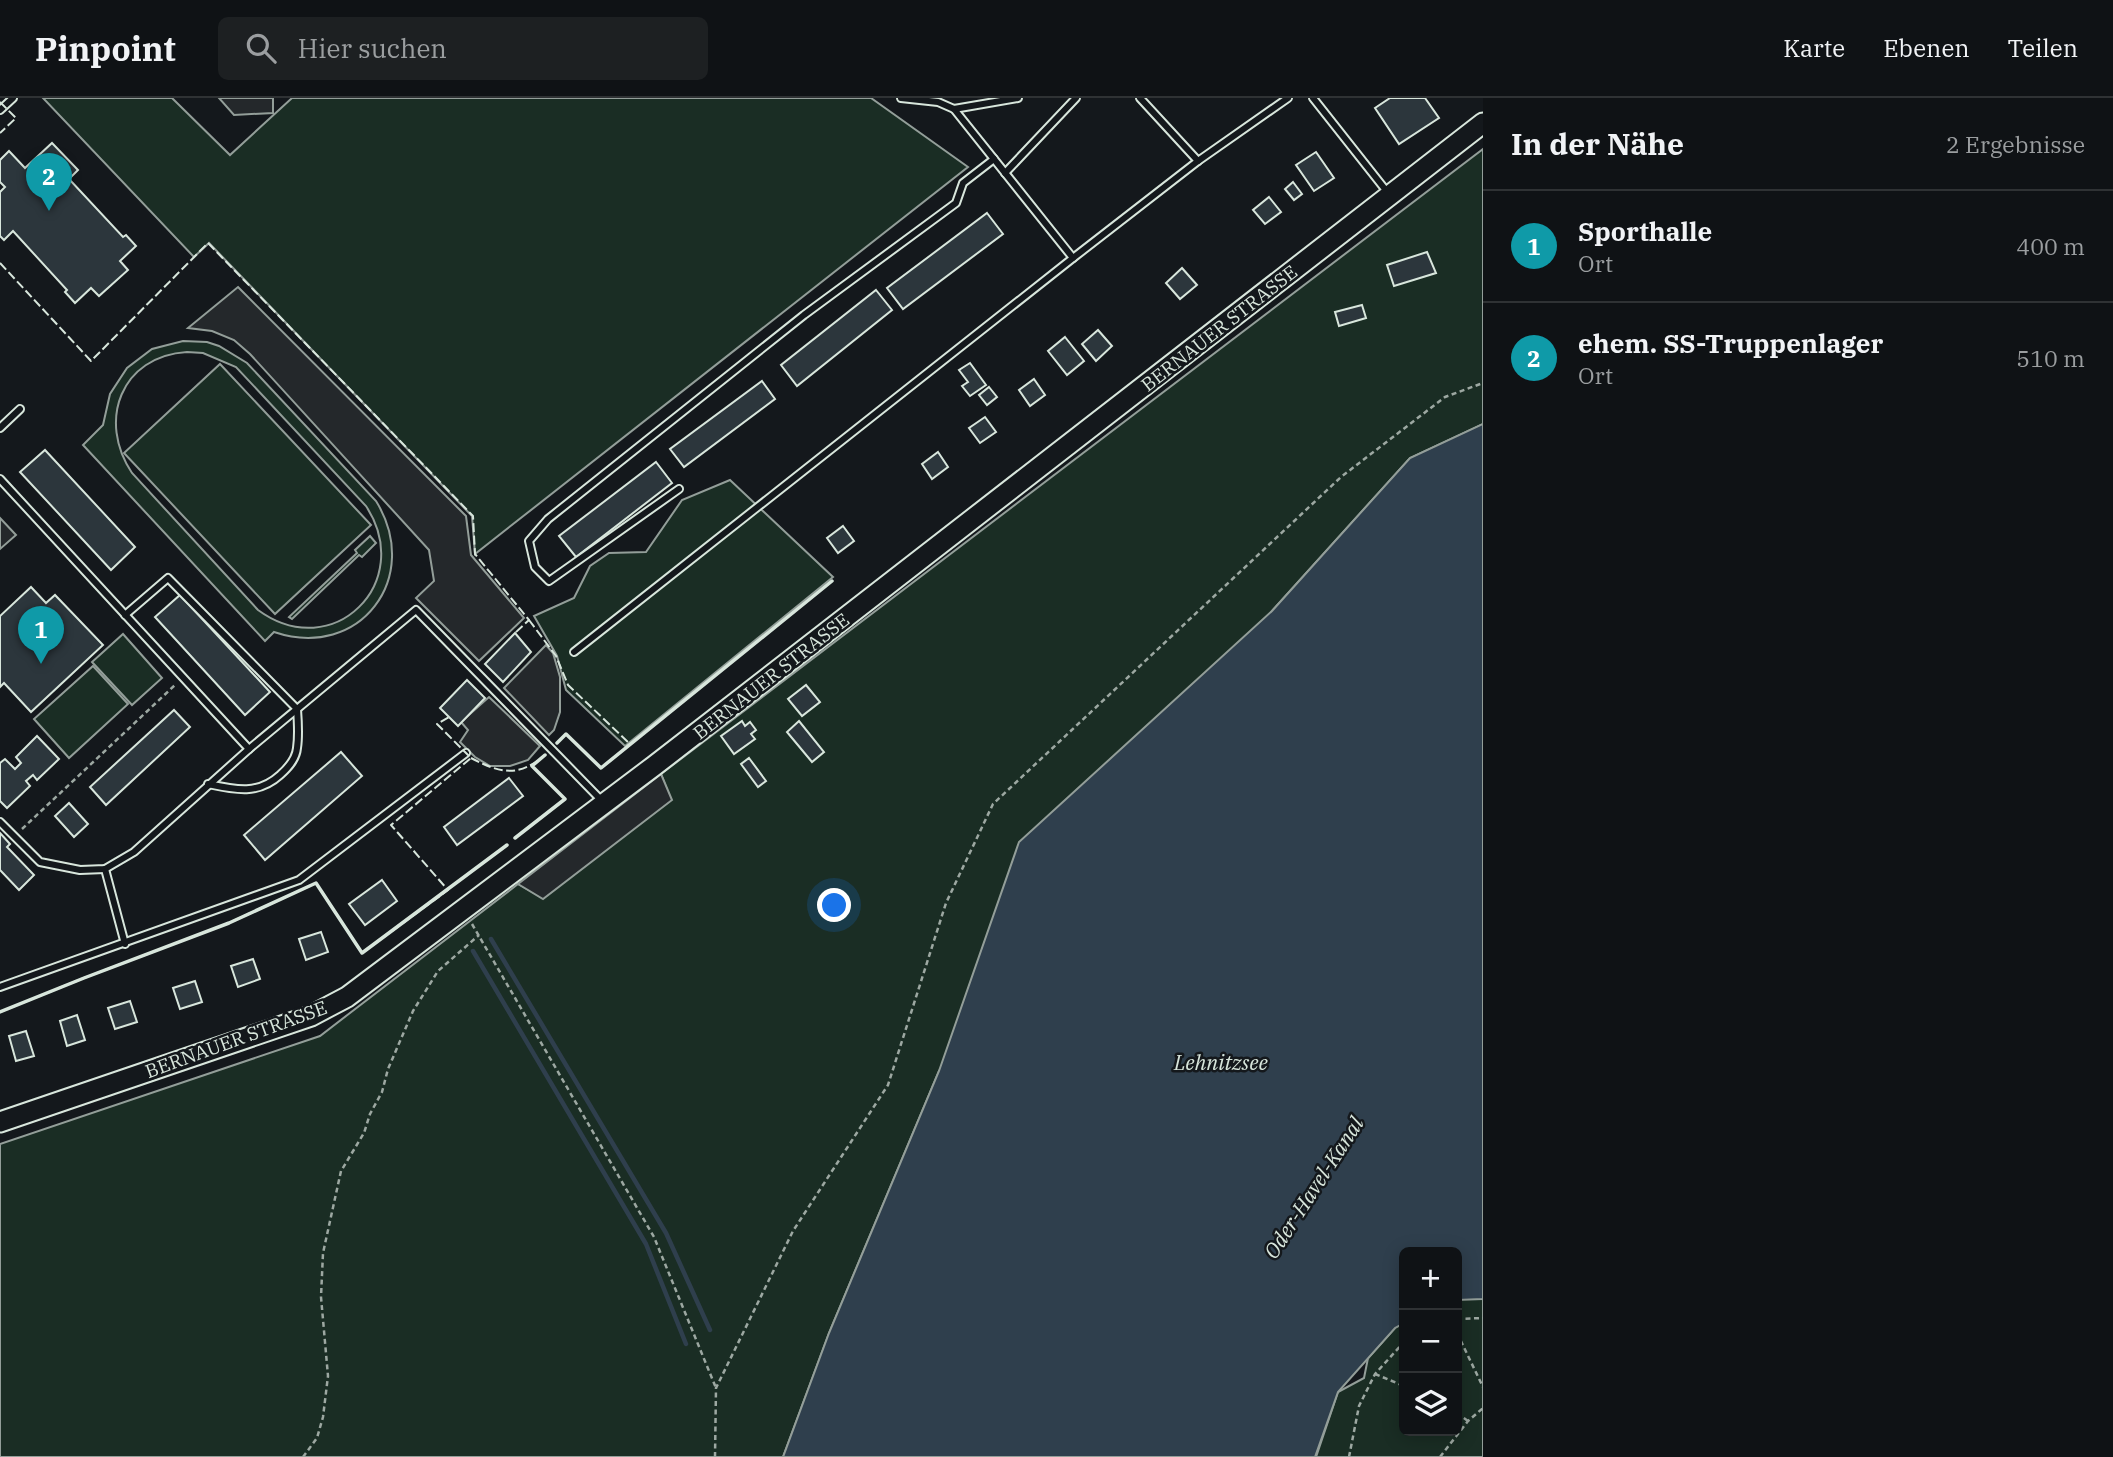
<!DOCTYPE html>
<html lang="de">
<head>
<meta charset="utf-8">
<style>
	body { margin:0; font-family:"IBM Plex Serif",serif; background:#1d2022; color:#f1f3f6 }
	.controls { position:absolute; right:21px; bottom:21px; display:grid; overflow:hidden; border-radius:10px; box-shadow:0 4px 18px #0003 }
	.controls button { width:63px; height:63px; display:grid; place-items:center; padding:0; border:0; border-bottom:2px solid #2f3234; background:#0f1215; color:#f1f3f6; font:35px sans-serif }
	.you { position:absolute; left:835px; top:808px; width:24px; height:24px; margin:-18px; border:5px solid #fff; border-radius:50%; background:#1a73e8; box-shadow:0 0 0 10px #1a73e833 }
	.badge { display:grid; place-items:center; width:46px; height:46px; border-radius:50%; background:#0f766e; color:#fff; font-size:23px; font-weight:700 }
	.pin { position:absolute; translate:-50% -58px; filter:drop-shadow(0 2px 4px #0008) }
	.pin::after { content:''; position:absolute; top:37px; width:24px; height:21px; background:inherit; clip-path:polygon(0 0,100% 0,50% 100%) }
	.list { margin:0; padding:0; list-style:none }
	h2 { display:flex; justify-content:space-between; align-items:center; height:91px; margin:0; padding:0 28px; font-size:30px }
	h2 small { font-size:23px; font-weight:400; color:#9b9ea0 }
	.list li { display:grid; grid-template-columns:46px 1fr auto; gap:21px; align-items:center; box-sizing:border-box; height:112px; padding:0 28px; border-top:2px solid #2f3234 }
	.list b { display:block; font-size:26px; white-space:nowrap }
	.list p { margin:0; font-size:23px; white-space:nowrap; color:#9b9ea0 }
	.list em { font-size:23px; font-style:normal; color:#9b9ea0 }
	.icon { flex:none; width:38px; height:38px; fill:none; stroke:currentColor; stroke-width:2; stroke-linecap:round; stroke-linejoin:round }
	.map { position:relative; flex:none; width:1483px; height:1359px; overflow:hidden }
	header { display:flex; align-items:center; gap:42px; box-sizing:border-box; height:98px; padding:0 35px; background:#0f1215; border-bottom:2px solid #2f3234 }
	header strong { font-size:33px }
	nav { display:flex; gap:38px; margin-inline-start:auto; font-size:24px }
	.search { width:490px; height:63px; background:#1d2022; display:flex; align-items:center; gap:18px; box-sizing:border-box; padding:0 24px; border-radius:10px; color:#9b9ea0; font-size:26px }
	main { display:flex }
	aside { flex:1; background:#0f1215 }
	.map>svg:first-child { display:block }
	.green { fill:#1a2d24; stroke:#939e99; stroke-width:2; fill-rule:evenodd }
	.parking { fill:#24282b; stroke:#939e99; stroke-width:2 }
	.water { fill:#2f3f4d; stroke:#939e99; stroke-width:2 }
	.lines { fill:none; stroke-linecap:round; stroke-linejoin:round }
	.stream { stroke:#2f3f4d; stroke-width:4.5 }
	.building { fill:#2c363c; stroke:#d8e6dc; stroke-width:2 }
	.lane-casing { stroke:#d8e6dc; stroke-width:10 }
	.primary-casing { stroke:#d8e6dc; stroke-width:23 }
	.path { stroke:#9da8a2; stroke-width:2.5; stroke-dasharray:5 3.5; stroke-linecap:butt }
	.lane { stroke:#14181c; stroke-width:6 }
	.primary { stroke:#14181c; stroke-width:19 }
	.fence { stroke:#d8e6dc; stroke-width:2; stroke-dasharray:9 3.5; stroke-linecap:butt }
	.wall { stroke:#d8e6dc; stroke-width:3.5 }
	.labels { text-anchor:middle; stroke-width:5; stroke-linejoin:round; paint-order:stroke }
	.street-label { font-size:19px; fill:#d8e6dc; stroke:#14181c }
	.water-label { font-size:21px; font-style:italic; fill:#d8e6dc; stroke:#14181c }
</style>
</head>
<body>
<header>
<strong>Pinpoint</strong>
<div class="search"><svg class="icon" aria-label="search" viewBox="0 0 24 24"><circle cx="10" cy="10" r="6"/><path d="M15 15l6 6"/></svg>Hier suchen</div>
<nav><a>Karte</a><a>Ebenen</a><a>Teilen</a></nav>
</header>
<main>
<div class="map">
<svg width="1483" height="1359" viewBox="0 0 1483 1359">
	<rect width="100%" height="100%" fill="#14181c"/>
	<g class="green">
		<polygon points="43,0 172,0 230,57 292,0 871,0 968,69 475,456 472,418 209,145 194,159"/>
		<polygon points="1483,51 1483,326 1410,360 1272,513 939,973 829,1235 783,1359 0,1359 0,1046 320,938 518,786 543,800 671,702 661,676"/>
		<path d="M 183,243 L 207,244 L 219,248 L 247,265 L 376,403 C 423,479 360,563 274,534 L 265,543 L 83,347 L 103,327 L 110,296 L 127,270 L 152,251 ZM 187,254 L 203,255 L 236,269 L 366,408 C 416,484 333,567 258,512 L 132,375 C 97,323 121,258 187,254 Z"/>
		<polygon points="220,266 371,427 275,516 124,355"/>
		<polygon points="730,382 833,479 625,648 566,592 557,558 534,518 574,500 590,468 609,455 646,454 682,402"/>
		<polygon points="370,438 376,445 362,459 359,457 292,521 289,519 357,455 355,452"/>
		<polygon points="123,536 162,580 132,607 92,564"/>
		<polygon points="93,568 128,606 69,660 34,621"/>
		<polygon points="1461,1200 1483,1201 1483,1359 1316,1359 1338,1294 1364,1280 1368,1260 1395,1230 1404,1225 1404,1333 1457,1333 1457,1202"/>
	</g>
	<g class="parking">
		<polygon points="219,0 273,0 273,15 234,17"/>
		<polygon points="238,189 466,418 471,457 524,520 479,563 416,500 434,483 429,452 250,256 234,242 212,233 188,230"/>
		<polygon points="0,420 16,437 0,451"/>
		<polygon points="546,547 553,555 560,579 560,614 554,632 549,637 504,590"/>
		<polygon points="489,599 540,648 528,662 510,668 490,668 475,659 460,644 468,632 461,624"/>
		<polygon points="661,676 672,702 543,801 518,786"/>
	</g>
	<polygon class="water" points="1483,326 1483,1201 1457,1202 1457,1154 1404,1154 1404,1225 1395,1230 1338,1294 1315,1359 783,1359 829,1235 939,973 1019,744 1272,513 1410,360"/>
	<g class="lines">
		<g class="stream">
			<polyline points="491,841 666,1135 710,1232"/>
			<polyline points="473,853 646,1146 686,1246"/>
		</g>
	</g>
	<g class="building">
		<polygon points="1390,0 1425,0 1439,20 1399,46 1375,10"/>
		<polygon points="52,45 78,72 69,81 123,139 126,137 136,148 120,163 128,172 99,198 91,190 75,205 65,194 67,192 13,133 4,142 0,138 0,94 5,89 0,84 0,62 9,53 25,70"/>
		<polygon points="1316,54 1334,80 1314,93 1296,67"/>
		<polygon points="1293,84 1302,96 1294,102 1285,91"/>
		<polygon points="1269,99 1281,114 1265,126 1253,112"/>
		<polygon points="987,115 1003,136 903,211 887,190"/>
		<polygon points="1427,154 1436,175 1394,188 1387,167"/>
		<polygon points="1182,170 1197,187 1180,201 1166,185"/>
		<polygon points="876,192 892,212 797,288 781,267"/>
		<polygon points="1362,207 1366,220 1339,228 1335,214"/>
		<polygon points="1098,232 1112,248 1096,263 1082,246"/>
		<polygon points="1065,239 1084,263 1067,277 1048,253"/>
		<polygon points="970,265 986,287 970,298 962,288 968,284 959,272"/>
		<polygon points="1034,281 1045,297 1030,308 1019,292"/>
		<polygon points="762,283 775,301 684,369 670,351"/>
		<polygon points="989,289 997,299 987,307 979,297"/>
		<polygon points="985,319 996,334 980,345 969,330"/>
		<polygon points="45,352 135,449 111,472 20,374"/>
		<polygon points="938,354 948,369 932,381 922,366"/>
		<polygon points="656,364 672,385 576,459 559,438"/>
		<polygon points="843,428 854,443 838,455 827,440"/>
		<polygon points="31,489 46,505 55,497 103,547 31,614 4,585 0,589 0,518"/>
		<polygon points="180,497 270,594 245,617 155,519"/>
		<polygon points="515,535 531,554 503,584 485,566"/>
		<polygon points="467,582 485,600 458,628 440,610"/>
		<polygon points="806,587 820,604 802,618 788,601"/>
		<polygon points="174,612 190,629 106,707 90,689"/>
		<polygon points="742,623 745,628 750,624 756,632 751,636 755,641 734,656 721,638"/>
		<polygon points="799,623 824,654 812,664 787,634"/>
		<polygon points="37,638 59,661 37,682 33,677 26,683 30,688 7,710 0,703 0,665 5,661 15,671 21,665 16,659"/>
		<polygon points="341,654 362,678 265,762 244,737"/>
		<polygon points="749,660 766,683 758,689 741,666"/>
		<polygon points="509,680 523,698 457,747 444,729"/>
		<polygon points="69,705 88,726 74,739 55,718"/>
		<polygon points="0,735 10,746 7,749 34,777 19,792 0,772"/>
		<polygon points="382,782 397,803 365,827 349,806"/>
		<polygon points="321,834 328,854 306,862 299,841"/>
		<polygon points="253,861 260,881 238,889 231,868"/>
		<polygon points="195,883 202,904 180,911 173,890"/>
		<polygon points="130,903 137,924 115,931 108,910"/>
		<polygon points="77,917 85,942 67,948 60,923"/>
		<polygon points="26,933 34,958 16,963 9,938"/>
	</g>
	<g class="lines">
		<g class="lane-casing">
			<g id="lane">
				<polyline points="901,0 938,4 954,11 1073,160"/>
				<polyline points="1140,0 1198,63"/>
				<polyline points="1313,0 1388,95"/>
				<polyline points="954,11 1018,0"/>
				<polyline points="0,12 13,0"/>
				<polyline points="1005,75 1076,0"/>
				<polyline points="0,330 20,311"/>
				<polyline points="0,381 249,651"/>
				<polyline points="679,391 549,483 535,469 529,443 548,421 804,217 956,105 963,85 994,61"/>
				<path d="M 125,517 L 168,480 L 297,611 C 298,624 299,637 297,650 C 296,661 289,669 280,677 C 258,697 236,692 208,686"/>
				<polyline points="574,554 1073,160 1198,63 1288,0"/>
				<polyline points="0,724 40,764 80,772 105,771 134,754 249,651 416,512 603,704"/>
				<polyline points="105,771 125,846"/>
				<polyline points="0,889 299,782 466,655"/>
			</g>
		</g>
		<g class="primary-casing">
			<polyline id="primary" points="0,1024 311,918 347,899 654,668 1483,25"/>
		</g>
		<g class="path">
			<polyline points="22,731 175,587"/>
			<polyline points="472,826 654,1139 716,1290"/>
			<polyline points="1457,1221 1483,1220"/>
			<polyline points="1457,1235 1483,1289"/>
			<polyline points="1375,1276 1404,1288"/>
			<polyline points="1457,1315 1468,1323"/>
			<polyline points="303,1359 317,1340 323,1319 328,1278 321,1199 323,1155 341,1073 364,1035 370,1016 382,994 388,971 413,913 438,873 479,837"/>
			<polyline points="715,1359 716,1290 793,1133 888,987 946,805 993,706 1341,379 1445,299 1483,285"/>
			<polyline points="1349,1359 1359,1308 1375,1276 1404,1244"/>
			<polyline points="1440,1359 1468,1323 1483,1310"/>
		</g>
		<use href="#lane" class="lane"/>
		<use href="#primary" class="primary"/>
		<g class="fence">
			<polyline points="0,4 16,20 0,35"/>
			<polyline points="0,165 91,263 208,145 473,418 475,456 529,522 515,535"/>
			<polyline points="529,522 556,558 568,587 629,645"/>
			<path d="M 471,660 C 500,675 518,680 545,657"/>
			<polyline points="0,914 84,880 229,825 316,785 362,855 448,792 391,727 471,660 437,626 449,619"/>
		</g>
		<g class="wall">
			<polyline points="557,645 566,636 601,670 832,483"/>
			<polyline points="515,740 565,701 532,668 545,657"/>
			<polyline points="0,914 84,880 229,825 316,785 362,855 507,747"/>
		</g>
	</g>
	<g class="labels">
		<g class="street-label">
			<text transform="translate(1219 230) rotate(-38)" y="7">BERNAUER STRASSE</text>
			<text transform="translate(771 578) rotate(-38)" y="7">BERNAUER STRASSE</text>
			<text transform="translate(236 941) rotate(-20)" y="7">BERNAUER STRASSE</text>
		</g>
		<g class="water-label">
			<text x="1221" y="972">Lehnitzsee</text>
			<text transform="translate(1314 1090) rotate(-57)" y="7">Oder-Havel-Kanal</text>
		</g>
	</g>
</svg>
<div class="controls">
<button>+</button>
<button>−</button>
<button><svg class="icon" aria-label="layers" viewBox="0 0 24 24"><path d="M12 4l9 5-9 5-9-5zM3 14l9 5 9-5"/></svg></button>
</div>
<div class="you"></div>
<div class="pin badge" style="left:41px;top:566px;background:#0f9aa8">1</div>
<div class="pin badge" style="left:49px;top:113px;background:#0f9aa8">2</div>
</div>
<aside>
<h2>In der Nähe<small>2 Ergebnisse</small></h2>
<ul class="list">
<li><span class="badge" style="background:#0f9aa8">1</span><div><b>Sporthalle</b><p>Ort</p></div><em>400 m</em></li>
<li><span class="badge" style="background:#0f9aa8">2</span><div><b>ehem. SS-Truppenlager</b><p>Ort</p></div><em>510 m</em></li>
</ul>
</aside>
</main>
</body>
</html>
